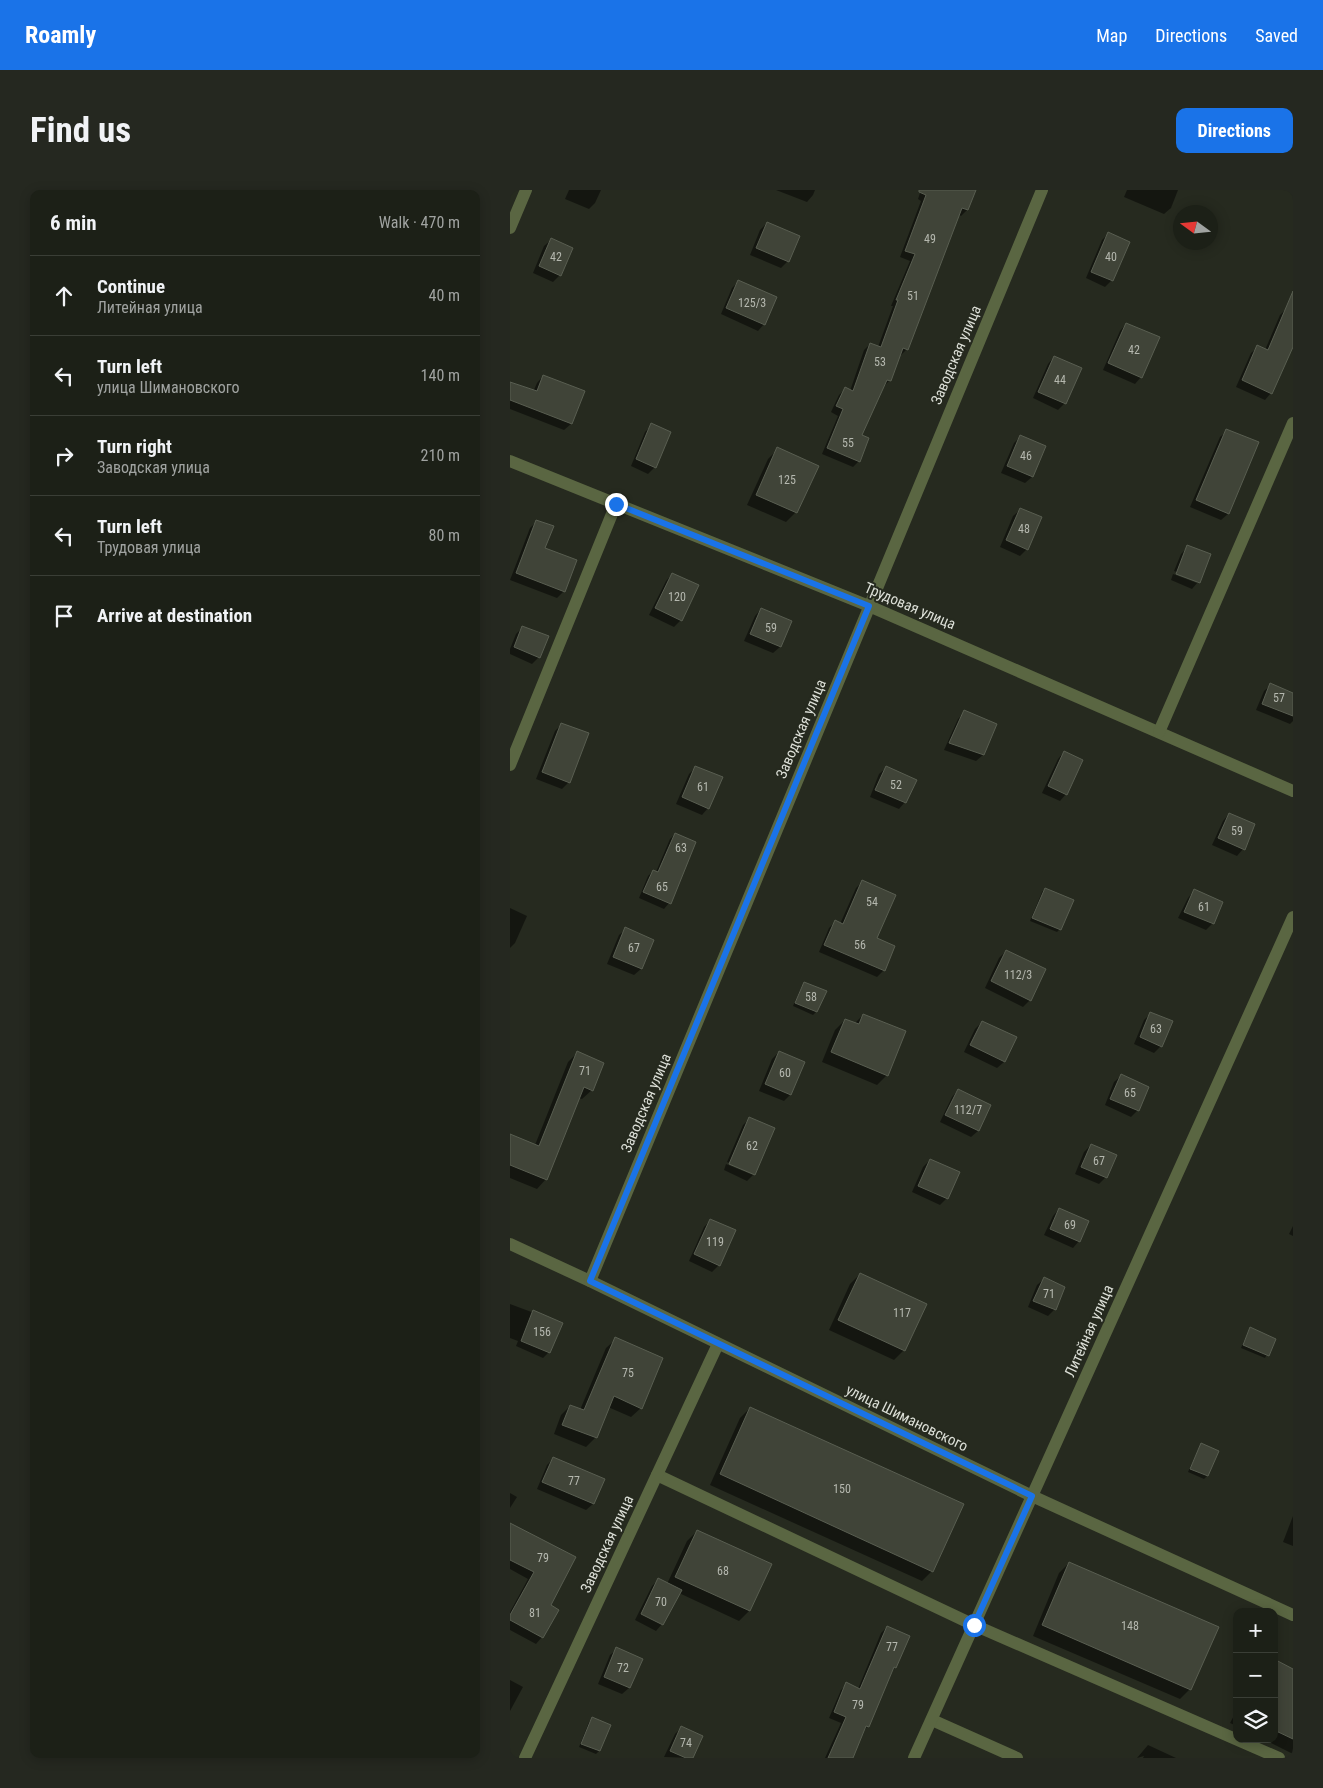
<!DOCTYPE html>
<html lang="en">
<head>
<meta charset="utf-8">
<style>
	body { margin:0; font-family:"Roboto Condensed",sans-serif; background:#252820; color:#f1f3f6 }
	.controls { position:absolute; right:15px; bottom:15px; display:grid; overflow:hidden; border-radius:10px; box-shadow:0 2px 12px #0003 }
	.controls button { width:45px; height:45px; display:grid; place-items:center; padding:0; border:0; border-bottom:1px solid #3a3e36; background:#1c2017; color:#f1f3f6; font:25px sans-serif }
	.compass { position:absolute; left:663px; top:15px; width:45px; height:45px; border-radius:50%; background:#1c2017; box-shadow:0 2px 12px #0003; rotate:285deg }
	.stop { position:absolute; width:15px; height:15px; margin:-11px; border:4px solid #1a73e8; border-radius:50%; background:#fff }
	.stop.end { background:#1a73e8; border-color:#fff; box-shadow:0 1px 5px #0008 }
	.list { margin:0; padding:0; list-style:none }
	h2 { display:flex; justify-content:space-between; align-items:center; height:65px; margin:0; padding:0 20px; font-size:21px }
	h2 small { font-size:16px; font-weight:400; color:#a0a3a1 }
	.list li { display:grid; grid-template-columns:32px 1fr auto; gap:15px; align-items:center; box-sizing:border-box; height:80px; padding:0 20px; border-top:1px solid #3a3e36 }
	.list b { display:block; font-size:19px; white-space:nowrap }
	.list p { margin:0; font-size:16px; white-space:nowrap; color:#a0a3a1 }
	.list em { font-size:16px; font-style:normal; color:#a0a3a1 }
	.icon { flex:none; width:28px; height:28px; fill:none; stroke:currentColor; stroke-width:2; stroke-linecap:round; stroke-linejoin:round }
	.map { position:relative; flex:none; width:783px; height:1568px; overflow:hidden; border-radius:10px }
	header { display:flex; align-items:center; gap:30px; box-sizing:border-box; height:70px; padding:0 25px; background:#1a73e8; color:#fff }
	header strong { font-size:24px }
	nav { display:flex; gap:28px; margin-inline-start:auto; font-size:18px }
	.intro { display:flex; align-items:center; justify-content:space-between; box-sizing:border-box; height:120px; padding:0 30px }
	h1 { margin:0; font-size:35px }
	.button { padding:12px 22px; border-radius:10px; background:#1a73e8; color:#fff; font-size:18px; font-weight:700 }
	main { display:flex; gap:30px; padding:0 30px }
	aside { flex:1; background:#1c2017; border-radius:10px; box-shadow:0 2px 12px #0003 }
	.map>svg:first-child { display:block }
	.shadow { fill:#0007 }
	.building { fill:#404438; stroke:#595e51 }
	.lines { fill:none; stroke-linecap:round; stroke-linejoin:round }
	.minor { stroke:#5a6642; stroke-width:12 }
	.route { stroke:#1a73e8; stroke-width:6 }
	.labels { text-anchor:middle; stroke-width:4; stroke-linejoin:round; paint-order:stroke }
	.number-label { font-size:12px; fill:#b5b8af }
	.street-label { font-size:15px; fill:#dcdfd7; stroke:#262a1f }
</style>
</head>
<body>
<header>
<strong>Roamly</strong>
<nav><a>Map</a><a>Directions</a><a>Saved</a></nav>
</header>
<div class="intro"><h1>Find us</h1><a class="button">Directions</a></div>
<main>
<aside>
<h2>6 min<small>Walk · 470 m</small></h2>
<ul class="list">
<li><svg class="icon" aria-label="ahead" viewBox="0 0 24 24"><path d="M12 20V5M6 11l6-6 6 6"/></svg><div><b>Continue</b><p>Литейная улица</p></div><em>40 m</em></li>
<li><svg class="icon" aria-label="left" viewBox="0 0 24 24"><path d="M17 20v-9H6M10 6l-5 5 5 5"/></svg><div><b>Turn left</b><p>улица Шимановского</p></div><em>140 m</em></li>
<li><svg class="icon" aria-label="right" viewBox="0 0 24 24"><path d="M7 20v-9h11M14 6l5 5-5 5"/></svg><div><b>Turn right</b><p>Заводская улица</p></div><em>210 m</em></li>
<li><svg class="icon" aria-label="left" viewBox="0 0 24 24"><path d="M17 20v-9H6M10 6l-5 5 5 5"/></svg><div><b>Turn left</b><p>Трудовая улица</p></div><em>80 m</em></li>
<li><svg class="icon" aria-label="arrive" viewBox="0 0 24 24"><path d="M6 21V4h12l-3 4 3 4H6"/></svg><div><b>Arrive at destination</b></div></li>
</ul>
</aside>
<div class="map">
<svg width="783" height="1568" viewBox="0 0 783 1568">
	<rect width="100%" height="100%" fill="#262a1f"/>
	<g class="shadow">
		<polygon points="59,0 91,0 85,13 79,19 55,9"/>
		<polygon points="266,0 305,0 303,5 297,12"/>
		<polygon points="411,0 465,0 457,20 451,26 449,25 397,159 391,165 389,165 380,190 374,196 351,245 349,271 343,277 312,264 328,226 321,222 329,205 335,199 340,201 354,160 360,154 368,157 383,116 381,116 400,71 390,67 411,11 408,9"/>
		<polygon points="617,0 668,0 661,18 654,24 614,7"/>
		<polygon points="257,33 278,71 271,78 240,65 250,40"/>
		<polygon points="598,44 602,90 595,97 576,88 592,50"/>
		<polygon points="41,50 50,85 43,92 23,83 34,56"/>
		<polygon points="228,92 254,134 248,141 211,124 222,98"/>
		<polygon points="777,118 783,121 783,155 761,203 755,210 726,197 741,163 748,157 755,160 770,125"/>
		<polygon points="616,134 631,187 625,194 593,180 610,141"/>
		<polygon points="544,167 555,213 548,220 523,208 538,174"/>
		<polygon points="33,186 73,202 61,234 54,240 0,219 0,194 23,202 27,193"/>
		<polygon points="142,235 145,277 138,284 121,276 135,242"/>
		<polygon points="717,241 748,253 718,324 711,330 680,317 710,247"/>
		<polygon points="510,247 534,257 522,287 515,293 491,283 504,253"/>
		<polygon points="268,259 307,276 286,322 276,332 237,315 258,269"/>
		<polygon points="510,320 517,359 510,366 490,357 503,326"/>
		<polygon points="27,331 33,359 54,401 47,408 0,390 20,338"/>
		<polygon points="678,357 688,392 682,399 661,390 663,384 687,393 687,390 664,381 671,364"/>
		<polygon points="162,384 171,430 164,437 139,425 156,391"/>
		<polygon points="251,419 280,432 270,457 263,463 234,451 245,426"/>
		<polygon points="13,437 29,467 22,474 0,464 0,459 6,444"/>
		<polygon points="761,495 783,504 783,531 780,534 746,520 754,501"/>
		<polygon points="455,522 485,535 473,565 466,571 434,560 448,529"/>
		<polygon points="52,534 59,592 52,599 26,589 45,541"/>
		<polygon points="554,562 556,604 550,611 532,603 548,569"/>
		<polygon points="186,577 198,618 192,625 166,614 179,584"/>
		<polygon points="376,578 395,612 389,619 360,607 369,584"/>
		<polygon points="719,624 733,659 727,666 702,655 713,631"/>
		<polygon points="165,644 185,653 159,713 154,719 129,708 138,686 143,681 146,682 160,649"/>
		<polygon points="352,692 374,780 367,787 309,762 319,738 325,732 330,734 346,698"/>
		<polygon points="535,699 550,739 547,742 520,731 532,702"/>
		<polygon points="684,701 711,713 702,734 696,740 668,728 678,708"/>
		<polygon points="0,718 17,726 5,753 0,758"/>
		<polygon points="116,739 143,750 131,779 124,785 97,774 109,745"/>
		<polygon points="496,761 520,810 513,817 475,798 489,768"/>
		<polygon points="295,793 315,802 306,822 303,825 283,816 292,796"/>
		<polygon points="641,823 661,832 651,856 644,863 624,854 634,830"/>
		<polygon points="353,825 377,885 367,895 312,872 325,840 335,830 344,834"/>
		<polygon points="472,832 494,872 487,878 454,862 465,839"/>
		<polygon points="269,862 280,905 274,911 249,901 262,869"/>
		<polygon points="67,863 93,874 82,900 72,909 69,908 36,989 27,999 0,988 0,945 25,955 58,872"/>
		<polygon points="611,886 628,920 621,927 595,915 604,892"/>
		<polygon points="448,900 480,916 468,941 461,947 430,932 442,907"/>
		<polygon points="240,928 244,984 237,991 214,980 216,974 243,985 243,982 217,972 233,935"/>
		<polygon points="581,955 596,987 589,994 565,984 574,962"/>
		<polygon points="420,970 448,983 436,1009 430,1015 402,1002 413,977"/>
		<polygon points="549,1019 569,1051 563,1058 534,1045 543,1026"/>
		<polygon points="201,1030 209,1075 202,1082 179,1071 194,1037"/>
		<polygon points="783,1036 783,1046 779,1044"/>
		<polygon points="350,1084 394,1160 384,1170 319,1140 340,1094"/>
		<polygon points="534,1089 545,1119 538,1126 518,1117 527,1095"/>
		<polygon points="0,1114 51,1133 39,1162 33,1168 6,1156 8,1151 0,1148"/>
		<polygon points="741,1139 765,1149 755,1168 731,1158 738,1142"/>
		<polygon points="106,1149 131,1218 121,1227 98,1217 85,1248 76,1257 44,1244 51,1225 60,1216 70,1220 96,1158"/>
		<polygon points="240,1218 422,1381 412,1391 200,1295 230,1228"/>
		<polygon points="692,1255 708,1262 697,1286 694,1289 678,1282 689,1258"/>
		<polygon points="43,1269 93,1290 83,1314 76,1320 27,1299 37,1275"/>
		<polygon points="0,1303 7,1307 0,1318"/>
		<polygon points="783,1326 783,1356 773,1352"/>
		<polygon points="14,1341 40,1416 32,1447 26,1454 0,1440 0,1422 18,1389 0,1379 0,1361"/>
		<polygon points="187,1341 260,1375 239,1421 229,1431 169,1403 152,1434 146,1441 125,1430 142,1396 149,1389 157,1394 177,1351"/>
		<polygon points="559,1373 680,1499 670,1509 523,1446 549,1383"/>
		<polygon points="377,1437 385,1477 382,1481 358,1536 353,1541 341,1568 315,1568 331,1533 319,1528 331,1500 337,1494 348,1499 371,1443"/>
		<polygon points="107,1459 131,1469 119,1498 112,1504 88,1494 100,1465"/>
		<polygon points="764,1471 783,1480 783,1564 753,1549 764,1549"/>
		<polygon points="0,1490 13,1497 0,1521"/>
		<polygon points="727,1520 727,1536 720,1533"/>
		<polygon points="82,1529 89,1561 86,1564 69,1557 79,1532"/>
		<polygon points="172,1537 181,1568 154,1567 165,1544"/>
		<polygon points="638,1555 666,1568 633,1568 634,1566 627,1568"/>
	</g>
	<g class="building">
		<polygon points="409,0 466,0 458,20 452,18 398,160 393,158 381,191 377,190 352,245 359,248 350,272 317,258 333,219 326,216 335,197 343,201 360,153 371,157 388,110 386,110 405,64 395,61 416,5 409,2"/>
		<polygon points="257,32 290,46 279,72 246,58"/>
		<polygon points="598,42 620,52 603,91 581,82"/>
		<polygon points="41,48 63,58 51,86 29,76"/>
		<polygon points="228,90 267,107 255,135 216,118"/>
		<polygon points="783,101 783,157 762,204 732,190 747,155 758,160"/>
		<polygon points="616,133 650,147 632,188 598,173"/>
		<polygon points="544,166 572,178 556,214 528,202"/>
		<polygon points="33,185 75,201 62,234 0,210 0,192 27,201"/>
		<polygon points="141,233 161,242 146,278 126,269"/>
		<polygon points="716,239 749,252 719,324 686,310"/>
		<polygon points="510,245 536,256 523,287 497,276"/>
		<polygon points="267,257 309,276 287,323 246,305"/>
		<polygon points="510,318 532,327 518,360 496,350"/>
		<polygon points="26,330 44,336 35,358 67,370 55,402 6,383"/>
		<polygon points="677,355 701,364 690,393 666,384"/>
		<polygon points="162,383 189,395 172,431 145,418"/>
		<polygon points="251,418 282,431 271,457 240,444"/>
		<polygon points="12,436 39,446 30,468 4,457"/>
		<polygon points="760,493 783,503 783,526 752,514"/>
		<polygon points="454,520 487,534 474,565 439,553"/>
		<polygon points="51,533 79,543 60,593 32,582"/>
		<polygon points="554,561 573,570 557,605 538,596"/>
		<polygon points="185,576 213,587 199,619 172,607"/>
		<polygon points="376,576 407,590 396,613 365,600"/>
		<polygon points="719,623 745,634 735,660 708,648"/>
		<polygon points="165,643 186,652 161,714 133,702 143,680 148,682"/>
		<polygon points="352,690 386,705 367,748 385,756 375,781 314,755 325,730 333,734"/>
		<polygon points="535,698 564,710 551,740 522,728"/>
		<polygon points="684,699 713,712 704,734 674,722"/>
		<polygon points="115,737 144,750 132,779 103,767"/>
		<polygon points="496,760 536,779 521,811 481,791"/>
		<polygon points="294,792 317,801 307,822 285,813"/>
		<polygon points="640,822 663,831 652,857 630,847"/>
		<polygon points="353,824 396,841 378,886 321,862 335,829 349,834"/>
		<polygon points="472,831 507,847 495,872 460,855"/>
		<polygon points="67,861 94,873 83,901 74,897 37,990 0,975 0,944 29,956"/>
		<polygon points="269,861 295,872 281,905 255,894"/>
		<polygon points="611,884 639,897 629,921 600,909"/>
		<polygon points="448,899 481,915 469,941 435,925"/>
		<polygon points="239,927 265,938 245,985 219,974"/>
		<polygon points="581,954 607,965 597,988 571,977"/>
		<polygon points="420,969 450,982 438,1009 408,996"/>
		<polygon points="549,1018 579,1031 570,1052 540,1039"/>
		<polygon points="200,1029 226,1040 210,1076 184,1064"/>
		<polygon points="350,1083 417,1114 395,1161 328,1130"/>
		<polygon points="534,1087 555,1097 546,1120 523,1111"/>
		<polygon points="23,1120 53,1133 40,1163 11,1151"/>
		<polygon points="740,1137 766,1149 759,1166 733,1155"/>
		<polygon points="105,1147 153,1168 132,1219 104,1206 87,1248 52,1235 60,1215 74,1220"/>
		<polygon points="240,1217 454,1314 423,1382 210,1284"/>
		<polygon points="691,1253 709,1261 698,1286 680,1279"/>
		<polygon points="43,1267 95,1289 84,1314 32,1292"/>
		<polygon points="0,1333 66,1367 41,1415 49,1420 33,1448 0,1430 0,1425 24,1382 0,1370"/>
		<polygon points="187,1340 262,1374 240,1421 165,1387"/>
		<polygon points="559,1372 709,1437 681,1500 532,1435"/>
		<polygon points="148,1388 172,1400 153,1435 131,1424"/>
		<polygon points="377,1436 400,1446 386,1478 384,1477 359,1537 356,1536 343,1568 318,1568 336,1527 324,1522 336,1492 350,1499"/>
		<polygon points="106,1457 133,1469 120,1498 94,1487"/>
		<polygon points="764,1469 783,1479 783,1549 764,1540"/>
		<polygon points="82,1527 101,1535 90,1561 71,1554"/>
		<polygon points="171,1536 193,1546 183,1568 176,1568 160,1561"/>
	</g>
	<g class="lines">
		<g class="minor">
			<polyline points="0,38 16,0"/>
			<polyline points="0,271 359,416 783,601"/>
			<polyline points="649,542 783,233"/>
			<polyline points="0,575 106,314"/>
			<polyline points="0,1054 80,1091 522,1306 783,1425"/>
			<polyline points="80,1091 532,0"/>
			<polyline points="147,1285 464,1435 769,1568"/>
			<polyline points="422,1530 507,1568"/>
			<polyline points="15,1568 208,1154"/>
			<polyline points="404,1568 783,727"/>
		</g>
	</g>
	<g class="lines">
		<polyline class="route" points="106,314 359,416 80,1091 522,1306 464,1435"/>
	</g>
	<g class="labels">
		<g class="number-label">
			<text x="420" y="53">49</text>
			<text x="46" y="71">42</text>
			<text x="601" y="71">40</text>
			<text x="403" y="110">51</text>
			<text x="242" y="117">125/3</text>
			<text x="624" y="164">42</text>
			<text x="370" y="176">53</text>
			<text x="550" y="194">44</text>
			<text x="338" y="257">55</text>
			<text x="516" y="270">46</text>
			<text x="277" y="294">125</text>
			<text x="514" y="343">48</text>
			<text x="167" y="411">120</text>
			<text x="261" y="442">59</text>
			<text x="769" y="512">57</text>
			<text x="386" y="599">52</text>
			<text x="193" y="601">61</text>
			<text x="727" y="645">59</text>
			<text x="171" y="662">63</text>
			<text x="152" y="701">65</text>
			<text x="362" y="716">54</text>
			<text x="694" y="721">61</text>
			<text x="350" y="759">56</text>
			<text x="124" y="762">67</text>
			<text x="508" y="789">112/3</text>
			<text x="301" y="811">58</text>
			<text x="646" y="843">63</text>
			<text x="75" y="885">71</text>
			<text x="275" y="887">60</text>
			<text x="620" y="907">65</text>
			<text x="458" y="924">112/7</text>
			<text x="242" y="960">62</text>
			<text x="589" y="975">67</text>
			<text x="560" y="1039">69</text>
			<text x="205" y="1056">119</text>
			<text x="539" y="1108">71</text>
			<text x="392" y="1127">117</text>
			<text x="32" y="1146">156</text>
			<text x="118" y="1187">75</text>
			<text x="64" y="1295">77</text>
			<text x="332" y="1303">150</text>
			<text x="33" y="1372">79</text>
			<text x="213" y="1385">68</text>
			<text x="151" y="1416">70</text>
			<text x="25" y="1427">81</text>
			<text x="620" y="1440">148</text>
			<text x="382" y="1461">77</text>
			<text x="113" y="1482">72</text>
			<text x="348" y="1519">79</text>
			<text x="176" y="1557">74</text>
		</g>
		<g class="street-label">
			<text transform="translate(446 165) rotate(-67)" y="5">Заводская улица</text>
			<text transform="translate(400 416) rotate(23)" y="5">Трудовая улица</text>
			<text transform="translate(291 539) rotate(-67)" y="5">Заводская улица</text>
			<text transform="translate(136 913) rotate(-67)" y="5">Заводская улица</text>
			<text transform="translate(579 1141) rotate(-66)" y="5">Литейная улица</text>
			<text transform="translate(397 1228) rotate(26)" y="5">улица Шимановского</text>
			<text transform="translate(97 1354) rotate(-65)" y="5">Заводская улица</text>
		</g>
	</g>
</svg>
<div class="controls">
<button>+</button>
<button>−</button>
<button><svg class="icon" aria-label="layers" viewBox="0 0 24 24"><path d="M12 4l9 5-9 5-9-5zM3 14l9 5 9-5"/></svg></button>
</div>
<svg class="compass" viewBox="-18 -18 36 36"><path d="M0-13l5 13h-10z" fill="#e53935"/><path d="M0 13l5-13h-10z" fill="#a0a3a1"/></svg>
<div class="stop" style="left:464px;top:1435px"></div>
<div class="stop end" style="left:106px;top:314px"></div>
</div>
</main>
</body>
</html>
